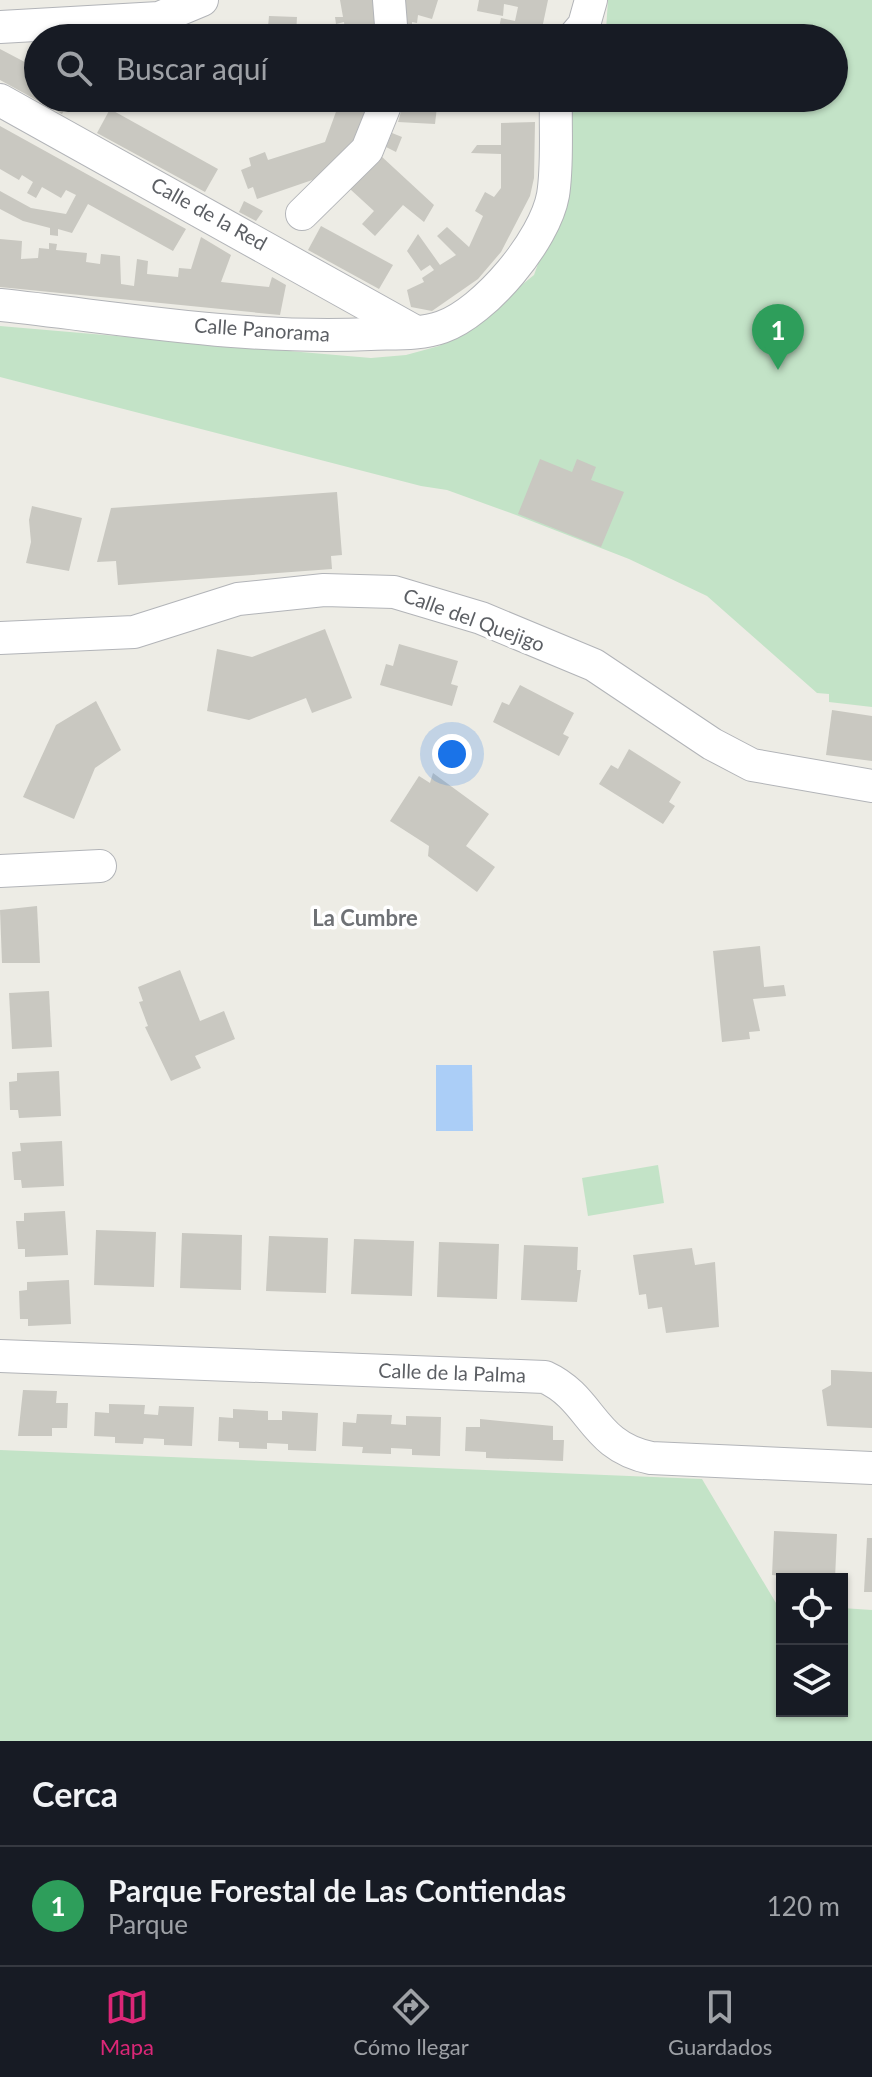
<!DOCTYPE html>
<html lang="es">
<head>
<meta charset="utf-8">
<style>
	body { margin:0; font-family:Lato,sans-serif; background:#242831; color:#f1f3f6 }
	.controls { position:absolute; right:24px; bottom:24px; display:grid; overflow:hidden; border-radius:0px; box-shadow:0 2px 6px #0004 }
	.controls button { width:72px; height:72px; display:grid; place-items:center; padding:0; border:0; border-bottom:2px solid #363941; background:#171b24; color:#f1f3f6; font:40px sans-serif }
	.you { position:absolute; left:452px; top:754px; width:28px; height:28px; margin:-20px; border:6px solid #fff; border-radius:50%; background:#1a73e8; box-shadow:0 0 0 12px #1a73e833 }
	.badge { display:grid; place-items:center; width:52px; height:52px; border-radius:50%; background:#db2777; color:#fff; font-size:26px; font-weight:700 }
	.pin { position:absolute; translate:-50% -66px; filter:drop-shadow(0 2px 4px #0008) }
	.pin::after { content:''; position:absolute; top:42px; width:28px; height:24px; background:inherit; clip-path:polygon(0 0,100% 0,50% 100%) }
	.list { margin:0; padding:0; list-style:none }
	h2 { display:flex; justify-content:space-between; align-items:center; height:104px; margin:0; padding:0 32px; font-size:34px }
	h2 small { font-size:26px; font-weight:400; color:#9ea1a6 }
	.list li { display:grid; grid-template-columns:52px 1fr auto; gap:24px; align-items:center; box-sizing:border-box; height:120px; padding:0 32px; border-top:2px solid #363941 }
	.list b { display:block; font-size:30px; white-space:nowrap }
	.list p { margin:0; font-size:26px; white-space:nowrap; color:#9ea1a6 }
	.list em { font-size:26px; font-style:normal; color:#9ea1a6 }
	.icon { flex:none; width:44px; height:44px; fill:none; stroke:currentColor; stroke-width:2; stroke-linecap:round; stroke-linejoin:round }
	.map { position:relative; flex:none; width:872px; height:1741px; overflow:hidden }
	.search { position:absolute; background:#171b24; box-shadow:0 2px 6px #0004; left:24px; right:24px; top:24px; height:88px; display:flex; align-items:center; gap:20px; box-sizing:border-box; padding:0 28px; border-radius:44px; color:#9ea1a6; font-size:30px }
	.sheet { height:224px; background:#171b24 }
	nav { display:flex; justify-content:space-around; align-items:center; box-sizing:border-box; height:112px; border-top:2px solid #363941; background:#171b24; font-size:22px; color:#9ea1a6 }
	nav a { display:grid; justify-items:center; gap:4px }
	nav .on { color:#db2777 }
	.map>svg:first-child { display:block }
	.green { fill:#c3e3c7 }
	.water { fill:#abcef7 }
	.building { fill:#c9c8c1 }
	.lines { fill:none; stroke-linecap:round; stroke-linejoin:round }
	.minor-casing { stroke:#b2b4b8; stroke-width:34 }
	.minor { stroke:#fff; stroke-width:32 }
	.labels { text-anchor:middle; stroke-width:7; stroke-linejoin:round; paint-order:stroke }
	.street-label { font-size:20px; fill:#5c5f64; stroke:#fff }
	.neighbourhood-label { font-size:22px; font-weight:bold; fill:#6e7175; stroke:#fff }
</style>
</head>
<body>
<div class="map">
<svg width="872" height="1741" viewBox="0 0 872 1741">
	<rect width="100%" height="100%" fill="#edece5"/>
	<g class="green">
		<polygon points="608,0 872,0 872,707 829,702 829,694 817,693 707,596 629,559 516,515 447,490 421,486 0,377 0,326 371,358 406,355 439,346 461,334 534,275 566,186 571,98 834,98 834,38 601,38 606,30"/>
		<polygon points="658,1165 664,1203 588,1216 582,1178"/>
		<polygon points="0,1450 702,1479 776,1603 782,1604 782,1711 842,1711 842,1608 872,1610 872,1741 0,1741"/>
	</g>
	<polygon class="water" points="436,1065 472,1065 473,1131 436,1131"/>
	<g class="building">
		<polygon points="340,0 373,0 380,38 338,37 337,31 345,29 344,22 336,24 335,17 343,17"/>
		<polygon points="404,0 438,0 432,19 418,15 417,23 412,22 412,26 403,24"/>
		<polygon points="479,0 548,0 540,38 505,38 506,34 498,33 501,18 515,21 518,7 504,4 503,16 477,11"/>
		<polygon points="269,16 297,17 296,34 307,35 306,38 267,38"/>
		<polygon points="0,49 38,69 38,98 71,98 62,114 0,80"/>
		<polygon points="333,98 366,98 377,104 357,144 321,177 257,199 253,187 248,189 241,170 251,166 249,158 265,152 268,160 325,142 337,109 330,104"/>
		<polygon points="405,98 438,98 435,124 398,122"/>
		<rect x="500" y="98" width="34" height="11"/>
		<polygon points="110,109 218,169 205,192 97,133"/>
		<polygon points="535,122 534,178 530,196 501,252 478,279 432,311 411,307 407,290 424,282 422,278 434,270 430,265 421,271 407,251 418,234 440,265 456,255 437,236 447,227 469,247 483,216 475,211 485,192 494,197 501,188 501,154 471,153 477,145 501,145 501,123"/>
		<polygon points="0,126 186,229 173,251 88,204 72,233 58,229 58,236 50,235 50,228 23,221 0,209 0,191 31,208 66,214 76,195 66,190 61,198 42,187 36,198 27,193 33,182 22,175 19,180 0,169"/>
		<polygon points="392,133 402,137 396,152 386,147"/>
		<polygon points="381,156 434,205 424,222 403,205 375,236 362,224 374,211 350,189"/>
		<polygon points="244,201 263,211 256,221 239,212"/>
		<polygon points="321,226 393,265 379,289 308,250"/>
		<polygon points="201,237 231,255 221,282 269,287 272,277 286,285 280,315 0,287 0,239 22,241 21,259 38,258 39,248 49,249 49,243 57,244 56,250 87,253 86,262 100,264 101,254 120,256 121,284 134,286 137,259 148,261 147,274 178,277 179,268 191,269"/>
		<polygon points="540,459 572,472 577,459 596,467 591,480 624,492 601,547 518,514"/>
		<polygon points="337,492 342,555 331,556 332,569 118,585 116,561 97,562 111,508"/>
		<polygon points="32,506 82,518 69,571 26,563 31,542 29,520"/>
		<polygon points="325,629 352,698 312,713 306,698 249,720 207,711 217,649 252,657"/>
		<polygon points="399,644 458,661 451,684 458,686 452,706 380,685 386,664 393,666"/>
		<polygon points="520,685 574,713 563,734 569,737 559,756 493,722 502,702 509,705"/>
		<polygon points="96,701 121,750 95,768 74,819 23,797 56,725"/>
		<polygon points="832,710 872,716 872,761 826,755"/>
		<polygon points="629,749 681,782 669,802 675,806 663,824 599,784 611,765 618,769"/>
		<polygon points="433,773 489,814 466,846 495,867 477,892 428,856 429,846 390,821 419,776 430,783"/>
		<polygon points="37,906 40,963 2,963 0,910"/>
		<polygon points="760,946 764,987 784,985 786,996 753,999 760,1031 749,1032 750,1039 722,1042 713,951"/>
		<polygon points="180,970 200,1021 224,1011 235,1039 195,1056 201,1068 171,1081 145,1027 148,1026 139,1002 143,1001 138,987"/>
		<polygon points="49,991 52,1047 12,1049 9,993"/>
		<polygon points="59,1071 61,1116 19,1118 18,1110 10,1110 9,1082 17,1081 17,1073"/>
		<polygon points="62,1141 64,1186 22,1188 21,1180 14,1180 12,1152 21,1151 20,1143"/>
		<polygon points="65,1211 68,1255 25,1257 25,1249 18,1249 16,1221 24,1221 24,1213"/>
		<polygon points="96,1230 156,1232 154,1287 94,1285"/>
		<polygon points="182,1233 242,1235 241,1290 180,1288"/>
		<polygon points="269,1236 328,1238 326,1293 266,1291"/>
		<polygon points="354,1239 414,1241 412,1296 351,1294"/>
		<polygon points="439,1242 499,1244 497,1299 437,1297"/>
		<polygon points="524,1245 578,1247 577,1270 581,1270 577,1302 521,1300"/>
		<polygon points="692,1248 695,1265 715,1262 719,1327 666,1333 662,1307 648,1309 646,1294 639,1295 633,1255"/>
		<polygon points="69,1280 71,1324 28,1326 28,1319 20,1319 19,1291 27,1290 27,1282"/>
		<polygon points="831,1370 872,1372 872,1428 827,1426 822,1390 831,1385"/>
		<polygon points="23,1390 57,1391 56,1403 68,1403 67,1428 52,1428 52,1436 18,1436"/>
		<polygon points="109,1404 145,1405 144,1414 158,1415 159,1406 194,1407 192,1446 164,1445 164,1439 144,1438 143,1444 115,1443 115,1437 94,1436 95,1412 109,1413"/>
		<polygon points="233,1409 268,1411 268,1420 282,1420 282,1411 318,1413 316,1451 288,1450 288,1444 267,1443 267,1449 239,1448 239,1442 218,1441 219,1417 233,1418"/>
		<polygon points="357,1414 392,1415 391,1424 406,1425 406,1416 441,1417 440,1456 412,1455 412,1449 391,1448 391,1454 362,1453 363,1447 342,1446 343,1422 356,1423"/>
		<polygon points="480,1419 553,1426 553,1440 564,1440 563,1461 486,1458 486,1452 465,1451 466,1427 480,1427"/>
		<polygon points="774,1531 837,1534 835,1579 782,1579 782,1576 772,1575"/>
		<polygon points="867,1538 872,1538 872,1592 864,1592"/>
	</g>
	<g class="lines">
		<g class="minor-casing">
			<g id="minor">
				<polyline points="389,0 392,38"/>
				<polyline points="0,27 159,18 202,0"/>
				<polyline points="573,38 584,25 591,0"/>
				<polyline points="0,100 416,332"/>
				<polyline points="302,214 367,150 388,98"/>
				<path d="M 0,305 C 122,318 247,340 370,334 C 393,333 420,335 442,327 C 485,312 545,240 553,195 C 558,164 555,129 556,98"/>
				<polyline points="0,638 134,632 238,599 324,590 394,592 481,618 594,665 712,744 752,765 872,786"/>
				<polyline points="0,871 100,866"/>
				<path d="M 0,1356 L 545,1377 C 593,1399 591,1446 651,1458 L 872,1468"/>
			</g>
		</g>
		<use href="#minor" class="minor"/>
	</g>
	<g class="labels">
		<g class="street-label">
			<text transform="translate(209 214) rotate(29)" y="7">Calle de la Red</text>
			<text transform="translate(262 330) rotate(4)" y="7">Calle Panorama</text>
			<text transform="translate(474 620) rotate(20)" y="7">Calle del Quejigo</text>
			<text transform="translate(452 1373) rotate(2)" y="7">Calle de la Palma</text>
		</g>
		<g class="neighbourhood-label">
			<text x="365" y="926">La Cumbre</text>
		</g>
	</g>
</svg>
<div class="controls">
<button><svg class="icon" aria-label="locate" viewBox="0 0 24 24"><circle cx="12" cy="12" r="6"/><path d="M12 2v4M12 18v4M2 12h4M18 12h4"/></svg></button>
<button><svg class="icon" aria-label="layers" viewBox="0 0 24 24"><path d="M12 4l9 5-9 5-9-5zM3 14l9 5 9-5"/></svg></button>
</div>
<div class="you"></div>
<div class="pin badge" style="left:778px;top:370px;background:#2e9e5b">1</div>
<div class="search"><svg class="icon" aria-label="search" viewBox="0 0 24 24"><circle cx="10" cy="10" r="6"/><path d="M15 15l6 6"/></svg>Buscar aquí</div>
</div>
<section class="sheet">
<h2>Cerca<small></small></h2>
<ul class="list">
<li><span class="badge" style="background:#2e9e5b">1</span><div><b>Parque Forestal de Las Contiendas</b><p>Parque</p></div><em>120 m</em></li>
</ul>
</section>
<nav>
<a class="on"><svg class="icon" aria-label="map" viewBox="0 0 24 24"><path d="M3 6l6-2 6 2 6-2v14l-6 2-6-2-6 2zM9 4v14M15 6v14"/></svg>Mapa</a>
<a><svg class="icon" aria-label="directions" viewBox="0 0 24 24"><path d="M12 3l9 9-9 9-9-9zM9 14v-3h6M13 9l2 2-2 2"/></svg>Cómo llegar</a>
<a><svg class="icon" aria-label="saved" viewBox="0 0 24 24"><path d="M7 4h10v16l-5-4-5 4z"/></svg>Guardados</a>
</nav>
</body>
</html>
